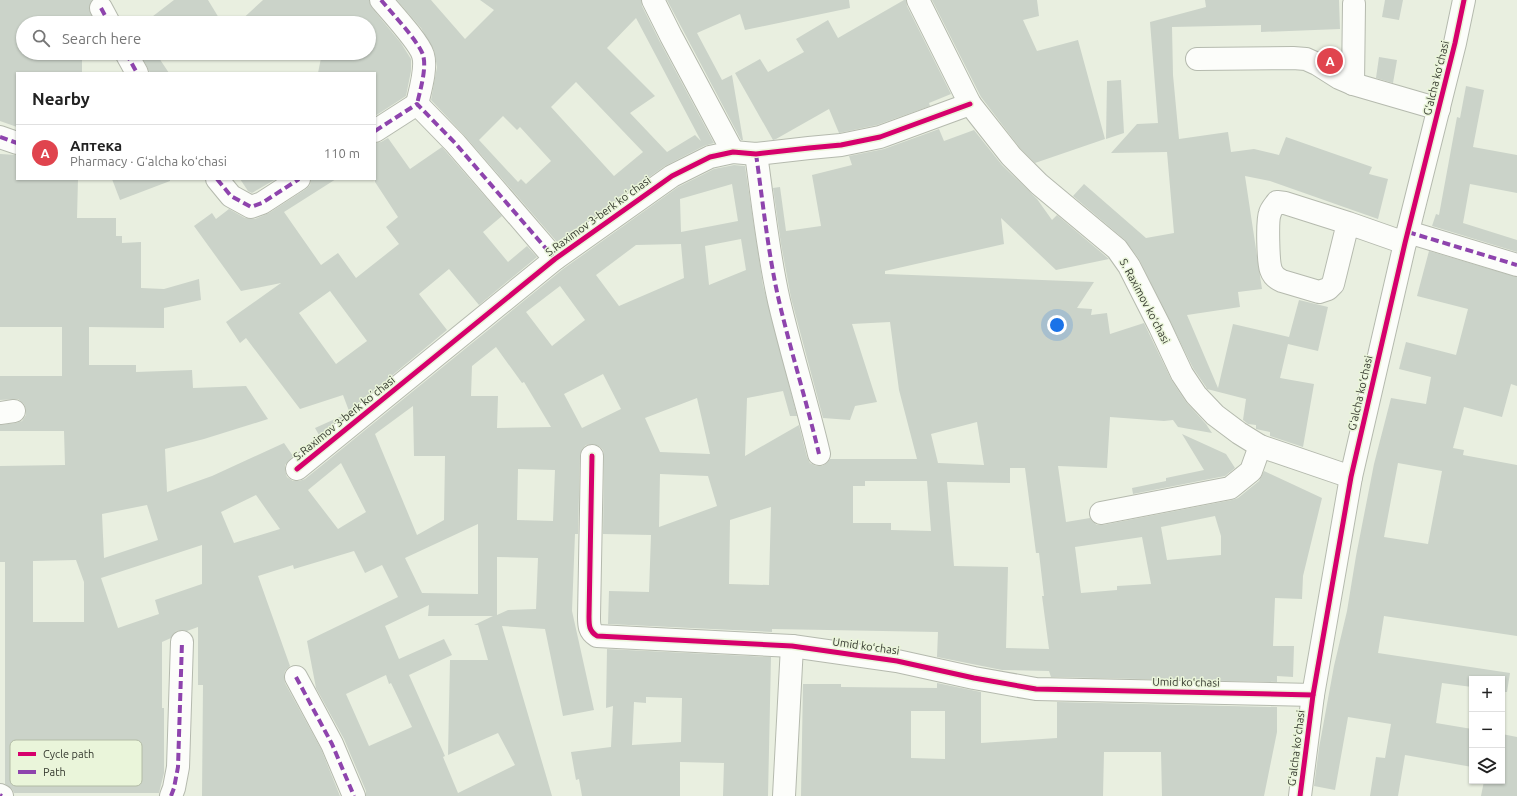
<!DOCTYPE html>
<html lang="en">
<head>
<meta charset="utf-8">
<style>
	body { margin:0; font-family:Ubuntu,sans-serif; background:#f2f2f2; color:#222 }
	.controls { position:absolute; right:12px; bottom:12px; display:grid; overflow:hidden; border-radius:0px; box-shadow:0 1px 3px #0004 }
	.controls button { width:36px; height:36px; display:grid; place-items:center; padding:0; border:0; border-bottom:1px solid #e0e0e0; background:#fff; color:#222; font:20px sans-serif }
	.you { position:absolute; left:1057px; top:325px; width:14px; height:14px; margin:-10px; border:3px solid #fff; border-radius:50%; background:#1a73e8; box-shadow:0 0 0 6px #1a73e833 }
	.badge { display:grid; place-items:center; width:26px; height:26px; border-radius:50%; background:#73786c; color:#fff; font-size:13px; font-weight:700 }
	.pin { position:absolute; translate:-50% -50%; border:2px solid #fff; box-shadow:0 1px 4px #0006 }
	.list { margin:0; padding:0; list-style:none }
	h2 { display:flex; justify-content:space-between; align-items:center; height:52px; margin:0; padding:0 16px; font-size:17px }
	h2 small { font-size:13px; font-weight:400; color:#767676 }
	.list li { display:grid; grid-template-columns:26px 1fr auto; gap:12px; align-items:center; box-sizing:border-box; height:56px; padding:0 16px; border-top:1px solid #e0e0e0 }
	.list b { display:block; font-size:15px; white-space:nowrap }
	.list p { margin:0; font-size:13px; white-space:nowrap; color:#767676 }
	.list em { font-size:13px; font-style:normal; color:#767676 }
	.icon { flex:none; width:22px; height:22px; fill:none; stroke:currentColor; stroke-width:2; stroke-linecap:round; stroke-linejoin:round }
	.map { position:relative; flex:none; width:1517px; height:796px; overflow:hidden }
	.search { position:absolute; background:#fff; box-shadow:0 1px 3px #0004; left:16px; top:16px; width:360px; height:44px; display:flex; align-items:center; gap:10px; box-sizing:border-box; padding:0 14px; border-radius:22px; color:#767676; font-size:15px }
	.panel { position:absolute; background:#fff; box-shadow:0 1px 3px #0004; left:16px; top:72px; width:360px; height:108px; border-radius:0px }
	.map>svg:first-child { display:block }
	.building { fill:#cbd3c9; fill-rule:evenodd }
	.lines { fill:none; stroke-linecap:round; stroke-linejoin:round }
	.minor-casing { stroke:#b5baae; stroke-width:24 }
	.minor { stroke:#fcfdfa; stroke-width:22 }
	.quiet { stroke:#8e44ad; stroke-width:4; stroke-dasharray:8 4; stroke-linecap:butt }
	.cycleway-casing { stroke:#eaf5da; stroke-width:8 }
	.cycleway { stroke:#d6006c; stroke-width:5 }
	.labels { text-anchor:middle; stroke-width:3; stroke-linejoin:round; paint-order:stroke }
	.street-label { font-size:11px; fill:#34382e; stroke:#eaf5da }
	.key { fill:#eaf5da; stroke:#b3bca6; stroke-width:1 }
	.key-label { font-size:11px; fill:#34382e }
</style>
</head>
<body>
<div class="map">
<svg width="1517" height="796" viewBox="0 0 1517 796">
	<rect width="100%" height="100%" fill="#e9efe0"/>
	<g class="building">
		<polygon points="0,0 92,0 89,8 95,23 23,23 23,53 82,53 82,73 17,73 17,127 0,121"/>
		<polygon points="174,0 208,0 222,23 144,23"/>
		<polygon points="263,0 369,0 372,8 401,43 411,59 411,71 406,96 375,116 376,73 318,73 322,53 369,53 369,23 238,23"/>
		<path d="M 397,0 L 431,0 L 465,39 L 494,10 L 480,0 L 641,0 L 642,6 L 660,42 L 714,143 L 704,146 L 665,166 L 557,242 L 464,135 L 431,100 L 437,67 L 434,50 L 421,28 ZM 636,18 L 701,141 L 695,135 L 667,152 L 630,113 L 655,96 L 607,48 ZM 576,82 L 643,152 L 614,176 L 551,107 ZM 503,116 L 517,130 L 520,127 L 551,161 L 526,184 L 521,179 L 518,182 L 479,140 Z"/>
		<polygon points="667,0 849,0 850,8 745,30 740,14 697,33 722,80 732,75 743,140 741,140"/>
		<polygon points="904,0 906,0 907,6 951,94 929,103 930,106 877,125 839,133 829,109 776,139 773,140 735,73 760,59 768,72 804,52 796,39 828,20 838,38"/>
		<polygon points="932,0 1037,0 1039,16 1023,20 1037,51 1078,40 1105,139 1035,163 1020,148 981,97"/>
		<polygon points="1205,0 1339,0 1340,29 1261,32 1261,25 1172,27 1173,75 1179,139 1228,132 1231,152 1254,149 1279,155 1286,137 1372,167 1369,174 1388,179 1378,219 1270,181 1245,176 1262,289 1238,292 1240,307 1187,315 1218,388 1233,324 1289,337 1299,300 1328,307 1318,351 1288,344 1280,378 1314,384 1303,447 1270,436 1270,432 1256,429 1256,425 1248,424 1243,420 1246,399 1207,389 1206,387 1193,368 1139,259 1125,240 1073,196 1084,184 1146,238 1174,233 1167,152 1111,153 1137,124 1158,123 1150,22 1206,7"/>
		<polygon points="1385,0 1403,0 1399,20 1382,17"/>
		<polygon points="140,53 160,53 157,55 169,73 150,73"/>
		<polygon points="1379,57 1397,60 1393,83 1376,78"/>
		<polygon points="1121,80 1124,133 1106,139 1107,81"/>
		<polygon points="1466,86 1484,90 1473,147 1517,155 1517,193 1470,184 1463,223 1517,240 1517,252 1432,226 1436,214 1439,215 1457,117 1460,118"/>
		<path d="M 939,129 L 944,141 L 974,130 L 1002,165 L 1037,199 L 1052,220 L 1057,215 L 1109,259 L 1056,270 L 1001,218 L 1004,244 L 885,271 L 885,274 L 1094,282 L 1077,308 L 1092,309 L 1091,315 L 1107,313 L 1110,334 L 1144,323 L 1172,381 L 1186,402 L 1206,424 L 1212,433 L 1178,427 L 1173,420 L 1164,421 L 1110,417 L 1107,468 L 1058,466 L 1066,522 L 1090,518 L 1092,521 L 1097,525 L 1103,525 L 1232,500 L 1238,498 L 1259,481 L 1264,471 L 1322,498 L 1303,576 L 1302,599 L 1275,598 L 1273,646 L 1294,646 L 1293,677 L 1277,676 L 1277,682 L 1051,677 L 1049,671 L 1002,670 L 937,657 L 938,632 L 772,629 L 772,632 L 608,624 L 609,591 L 649,592 L 651,535 L 603,534 L 604,456 L 603,450 L 599,446 L 592,444 L 586,445 L 582,449 L 580,456 L 578,534 L 575,534 L 572,611 L 594,710 L 563,716 L 545,629 L 502,626 L 552,796 L 366,796 L 366,791 L 344,739 L 316,688 L 307,641 L 398,597 L 382,565 L 365,573 L 354,551 L 294,569 L 293,565 L 258,576 L 290,666 L 285,671 L 284,676 L 285,683 L 321,749 L 340,796 L 202,796 L 203,685 L 198,685 L 198,627 L 187,631 L 182,630 L 176,631 L 171,638 L 162,642 L 162,708 L 164,708 L 164,773 L 159,793 L 14,793 L 12,789 L 5,784 L 5,562 L 0,562 L 0,466 L 65,465 L 64,431 L 0,431 L 0,425 L 16,423 L 22,421 L 26,415 L 26,410 L 24,404 L 18,399 L 0,400 L 0,376 L 62,376 L 62,327 L 0,327 L 0,154 L 17,155 L 17,179 L 78,179 L 77,218 L 116,218 L 116,236 L 122,236 L 122,243 L 141,242 L 141,288 L 164,289 L 199,279 L 201,300 L 164,308 L 164,328 L 89,327 L 89,365 L 136,365 L 136,372 L 192,370 L 193,388 L 246,386 L 268,419 L 204,439 L 165,449 L 167,492 L 212,476 L 284,443 L 293,456 L 285,465 L 285,471 L 287,477 L 293,481 L 299,481 L 305,479 L 563,269 L 678,187 L 714,169 L 734,165 L 745,166 L 763,285 L 797,416 L 790,416 L 783,391 L 747,398 L 745,456 L 799,425 L 807,457 L 810,463 L 816,466 L 822,466 L 827,463 L 830,459 L 917,459 L 899,390 L 890,322 L 852,324 L 877,402 L 855,406 L 850,420 L 823,418 L 791,298 L 781,244 L 773,188 L 780,187 L 786,231 L 821,226 L 812,175 L 852,165 L 849,156 L 884,149 ZM 732,184 L 738,221 L 681,232 L 680,199 ZM 741,239 L 746,270 L 709,285 L 705,246 ZM 681,244 L 684,278 L 619,306 L 596,275 L 636,245 ZM 560,286 L 585,320 L 552,346 L 526,312 ZM 496,347 L 522,383 L 524,382 L 551,427 L 497,428 L 498,396 L 471,396 L 472,366 ZM 603,374 L 621,409 L 582,428 L 564,394 ZM 697,398 L 710,454 L 660,452 L 645,418 ZM 413,406 L 414,456 L 445,456 L 444,520 L 417,535 L 375,434 ZM 977,422 L 984,465 L 938,463 L 931,434 ZM 341,463 L 366,512 L 338,529 L 308,490 ZM 1010,468 L 1025,468 L 1036,553 L 1039,553 L 1044,596 L 1042,596 L 1049,649 L 1006,648 L 1008,567 L 954,566 L 947,482 L 1010,483 ZM 518,469 L 555,470 L 553,521 L 517,520 ZM 660,474 L 708,476 L 717,506 L 659,527 ZM 865,481 L 927,481 L 931,531 L 891,530 L 891,523 L 853,523 L 853,486 L 865,486 ZM 256,495 L 280,529 L 234,543 L 221,512 ZM 147,505 L 158,540 L 104,558 L 102,514 ZM 771,507 L 769,585 L 729,584 L 730,520 ZM 1215,516 L 1221,536 L 1221,555 L 1167,560 L 1161,527 ZM 478,524 L 478,594 L 422,593 L 405,558 ZM 1142,537 L 1151,584 L 1117,586 L 1117,590 L 1081,593 L 1075,547 ZM 202,545 L 202,584 L 155,600 L 159,614 L 118,628 L 101,578 ZM 497,557 L 538,558 L 536,609 L 508,610 L 497,615 ZM 76,560 L 84,582 L 84,622 L 33,622 L 33,561 ZM 429,605 L 428,616 L 493,616 L 474,625 L 478,625 L 488,660 L 450,660 L 448,755 L 498,733 L 515,765 L 458,793 L 443,757 L 445,756 L 409,675 L 452,655 L 444,639 L 399,659 L 385,626 ZM 386,675 L 389,684 L 391,683 L 412,727 L 369,746 L 346,694 Z"/>
		<path d="M 388,138 L 410,169 L 442,147 L 502,216 L 483,232 L 508,262 L 527,246 L 537,257 L 479,305 L 449,269 L 419,294 L 447,330 L 349,411 L 343,395 L 300,409 L 246,338 L 240,343 L 226,322 L 281,283 L 241,291 L 194,226 L 212,213 L 216,219 L 229,209 L 245,218 L 255,219 L 269,213 L 306,189 L 310,185 L 311,179 L 336,179 L 284,212 L 321,265 L 338,253 L 356,278 L 399,244 L 386,227 L 398,217 L 375,182 L 375,143 L 381,142 ZM 330,291 L 367,341 L 336,364 L 299,313 Z"/>
		<polygon points="112,179 170,179 170,181 120,200"/>
		<polygon points="240,179 276,179 252,193 248,191"/>
		<path d="M 1429,251 L 1517,277 L 1517,386 L 1511,384 L 1502,417 L 1464,407 L 1453,448 L 1464,450 L 1463,455 L 1517,465 L 1517,636 L 1384,616 L 1378,653 L 1510,673 L 1507,692 L 1502,692 L 1502,679 L 1472,679 L 1472,687 L 1442,683 L 1436,723 L 1472,729 L 1472,767 L 1405,755 L 1398,796 L 1370,796 L 1376,757 L 1385,758 L 1391,724 L 1348,717 L 1335,790 L 1314,786 L 1319,748 L 1334,666 L 1347,611 L 1356,556 L 1374,464 L 1391,398 L 1426,404 L 1431,377 L 1399,369 L 1406,342 L 1456,355 L 1468,309 L 1417,296 ZM 1398,463 L 1442,471 L 1428,544 L 1384,537 Z"/>
		<polygon points="344,415 319,435 315,428"/>
		<polygon points="1182,434 1226,454 1235,468 1225,476 1133,494 1132,488 1166,481 1166,478 1204,470"/>
		<path d="M 607,649 L 771,657 L 768,796 L 723,796 L 724,763 L 680,762 L 680,796 L 582,796 L 579,779 L 576,780 L 571,752 L 611,747 L 613,706 L 606,708 ZM 646,697 L 682,698 L 681,742 L 632,745 L 634,702 L 646,703 Z"/>
		<path d="M 937,683 L 981,692 L 981,743 L 1057,738 L 1057,702 L 1277,707 L 1277,732 L 1264,796 L 1162,796 L 1161,752 L 1104,752 L 1103,796 L 801,796 L 803,684 L 841,684 L 841,687 L 937,688 ZM 911,711 L 945,711 L 945,759 L 911,758 Z"/>
		<polygon points="1502,734 1517,737 1517,796 1481,796 1484,781 1502,781"/>
	</g>
	<g class="lines">
		<g class="minor-casing">
			<g id="minor">
				<path d="M 381,0 C 391,12 419,42 423,55 C 427,68 420,91 417,104"/>
				<polyline points="653,0 671,36 733,152"/>
				<polyline points="918,0 970,104 1011,156 1039,184 1117,249 1129,266 1160,327 1182,374 1196,395 1215,415 1239,433 1260,446 1351,477"/>
				<polyline points="101,8 109,23"/>
				<polyline points="126,53 137,73"/>
				<polyline points="1197,59 1293,58 1306,59 1317,64 1339,78 1353,84 1439,109"/>
				<polyline points="1353,84 1354,4"/>
				<polyline points="375,131 417,104 455,143 555,259"/>
				<polyline points="0,137 17,143"/>
				<path d="M 756,154 C 763,203 768,253 779,301 C 791,352 807,403 819,454"/>
				<polyline points="217,179 231,196 251,207 262,203 299,179"/>
				<path d="M 1348,223 L 1333,284 L 1328,289 L 1319,292 L 1282,281 C 1277,279 1273,276 1271,270 C 1268,262 1267,220 1270,213 C 1271,209 1275,205 1277,202 L 1285,203 L 1348,223 L 1405,243"/>
				<polyline points="1408,232 1517,265"/>
				<polyline points="0,413 14,411"/>
				<path d="M 592,456 L 589,617 C 589,625 589,631 597,636 L 792,646 L 897,661 L 974,678 L 1036,689 L 1313,695"/>
				<polyline points="297,469 555,259 672,176 710,157 733,152 756,154 809,148 841,145 880,137 970,104"/>
				<polyline points="1101,513 1230,488 1251,471 1260,446"/>
				<polyline points="296,677 332,744 354,796"/>
				<polyline points="0,795 2,796"/>
				<polyline points="171,796 174,788 178,767 182,642"/>
				<polyline points="784,796 792,646"/>
				<polyline points="1300,796 1313,695 1351,477 1405,243 1455,43 1464,0"/>
			</g>
		</g>
		<use href="#minor" class="minor"/>
		<g class="quiet">
			<path d="M 381,0 C 391,12 419,42 423,55 C 427,68 420,91 417,104"/>
			<polyline points="101,8 109,23"/>
			<polyline points="126,53 137,73"/>
			<polyline points="375,131 417,104 455,143 555,259"/>
			<polyline points="0,137 17,143"/>
			<path d="M 756,154 C 763,203 768,253 779,301 C 791,352 807,403 819,454"/>
			<polyline points="217,179 231,196 251,207 262,203 299,179"/>
			<polyline points="1408,232 1517,265"/>
			<polyline points="296,677 332,744 354,796"/>
			<polyline points="0,795 2,796"/>
			<polyline points="171,796 174,788 178,767 182,642"/>
		</g>
		<g class="cycleway-casing">
			<g id="cycleway">
				<path d="M 592,456 L 589,617 C 589,625 589,631 597,636 L 792,646 L 897,661 L 974,678 L 1036,689 L 1313,695"/>
				<polyline points="297,469 555,259 672,176 710,157 733,152 756,154 809,148 841,145 880,137 970,104"/>
				<polyline points="1300,796 1313,695 1351,477 1405,243 1455,43 1464,0"/>
			</g>
		</g>
		<use href="#cycleway" class="cycleway"/>
	</g>
	<g class="labels">
		<g class="street-label">
			<text transform="translate(1436 78) rotate(-76)" y="4">Gʻalcha koʻchasi</text>
			<text transform="translate(598 216) rotate(-36)" y="4">S.Raximov 3-berk koʼchasi</text>
			<text transform="translate(1145 301) rotate(62)" y="4">S. Raximov koʻchasi</text>
			<text transform="translate(1360 393) rotate(-77)" y="4">Gʻalcha koʻchasi</text>
			<text transform="translate(344 418) rotate(-39)" y="4">S.Raximov 3-berk koʼchasi</text>
			<text transform="translate(866 646) rotate(8)" y="4">Umid koʻchasi</text>
			<text transform="translate(1186 682) rotate(1)" y="4">Umid koʻchasi</text>
			<text transform="translate(1296 748) rotate(-83)" y="4">Gʻalcha koʻchasi</text>
		</g>
	</g>
	<rect x="10" y="740" width="132" height="46" rx="6" class="key"/>
	<rect x="18" y="752" width="18" height="4" fill="#d6006c"/>
	<rect x="18" y="770" width="18" height="4" fill="#8e44ad"/>
	<g class="key-label">
		<text x="43" y="758">Cycle path</text>
		<text x="43" y="776">Path</text>
	</g>
</svg>
<div class="controls">
<button>+</button>
<button>−</button>
<button><svg class="icon" aria-label="layers" viewBox="0 0 24 24"><path d="M12 4l9 5-9 5-9-5zM3 14l9 5 9-5"/></svg></button>
</div>
<div class="you"></div>
<div class="pin badge" style="left:1330px;top:61px;background:#e0444e">A</div>
<div class="search"><svg class="icon" aria-label="search" viewBox="0 0 24 24"><circle cx="10" cy="10" r="6"/><path d="M15 15l6 6"/></svg>Search here</div>
<section class="panel">
<h2>Nearby<small></small></h2>
<ul class="list">
<li><span class="badge" style="background:#e0444e">A</span><div><b>Аптека</b><p>Pharmacy · Gʻalcha koʻchasi</p></div><em>110 m</em></li>
</ul>
</section>
</div>
</body>
</html>
